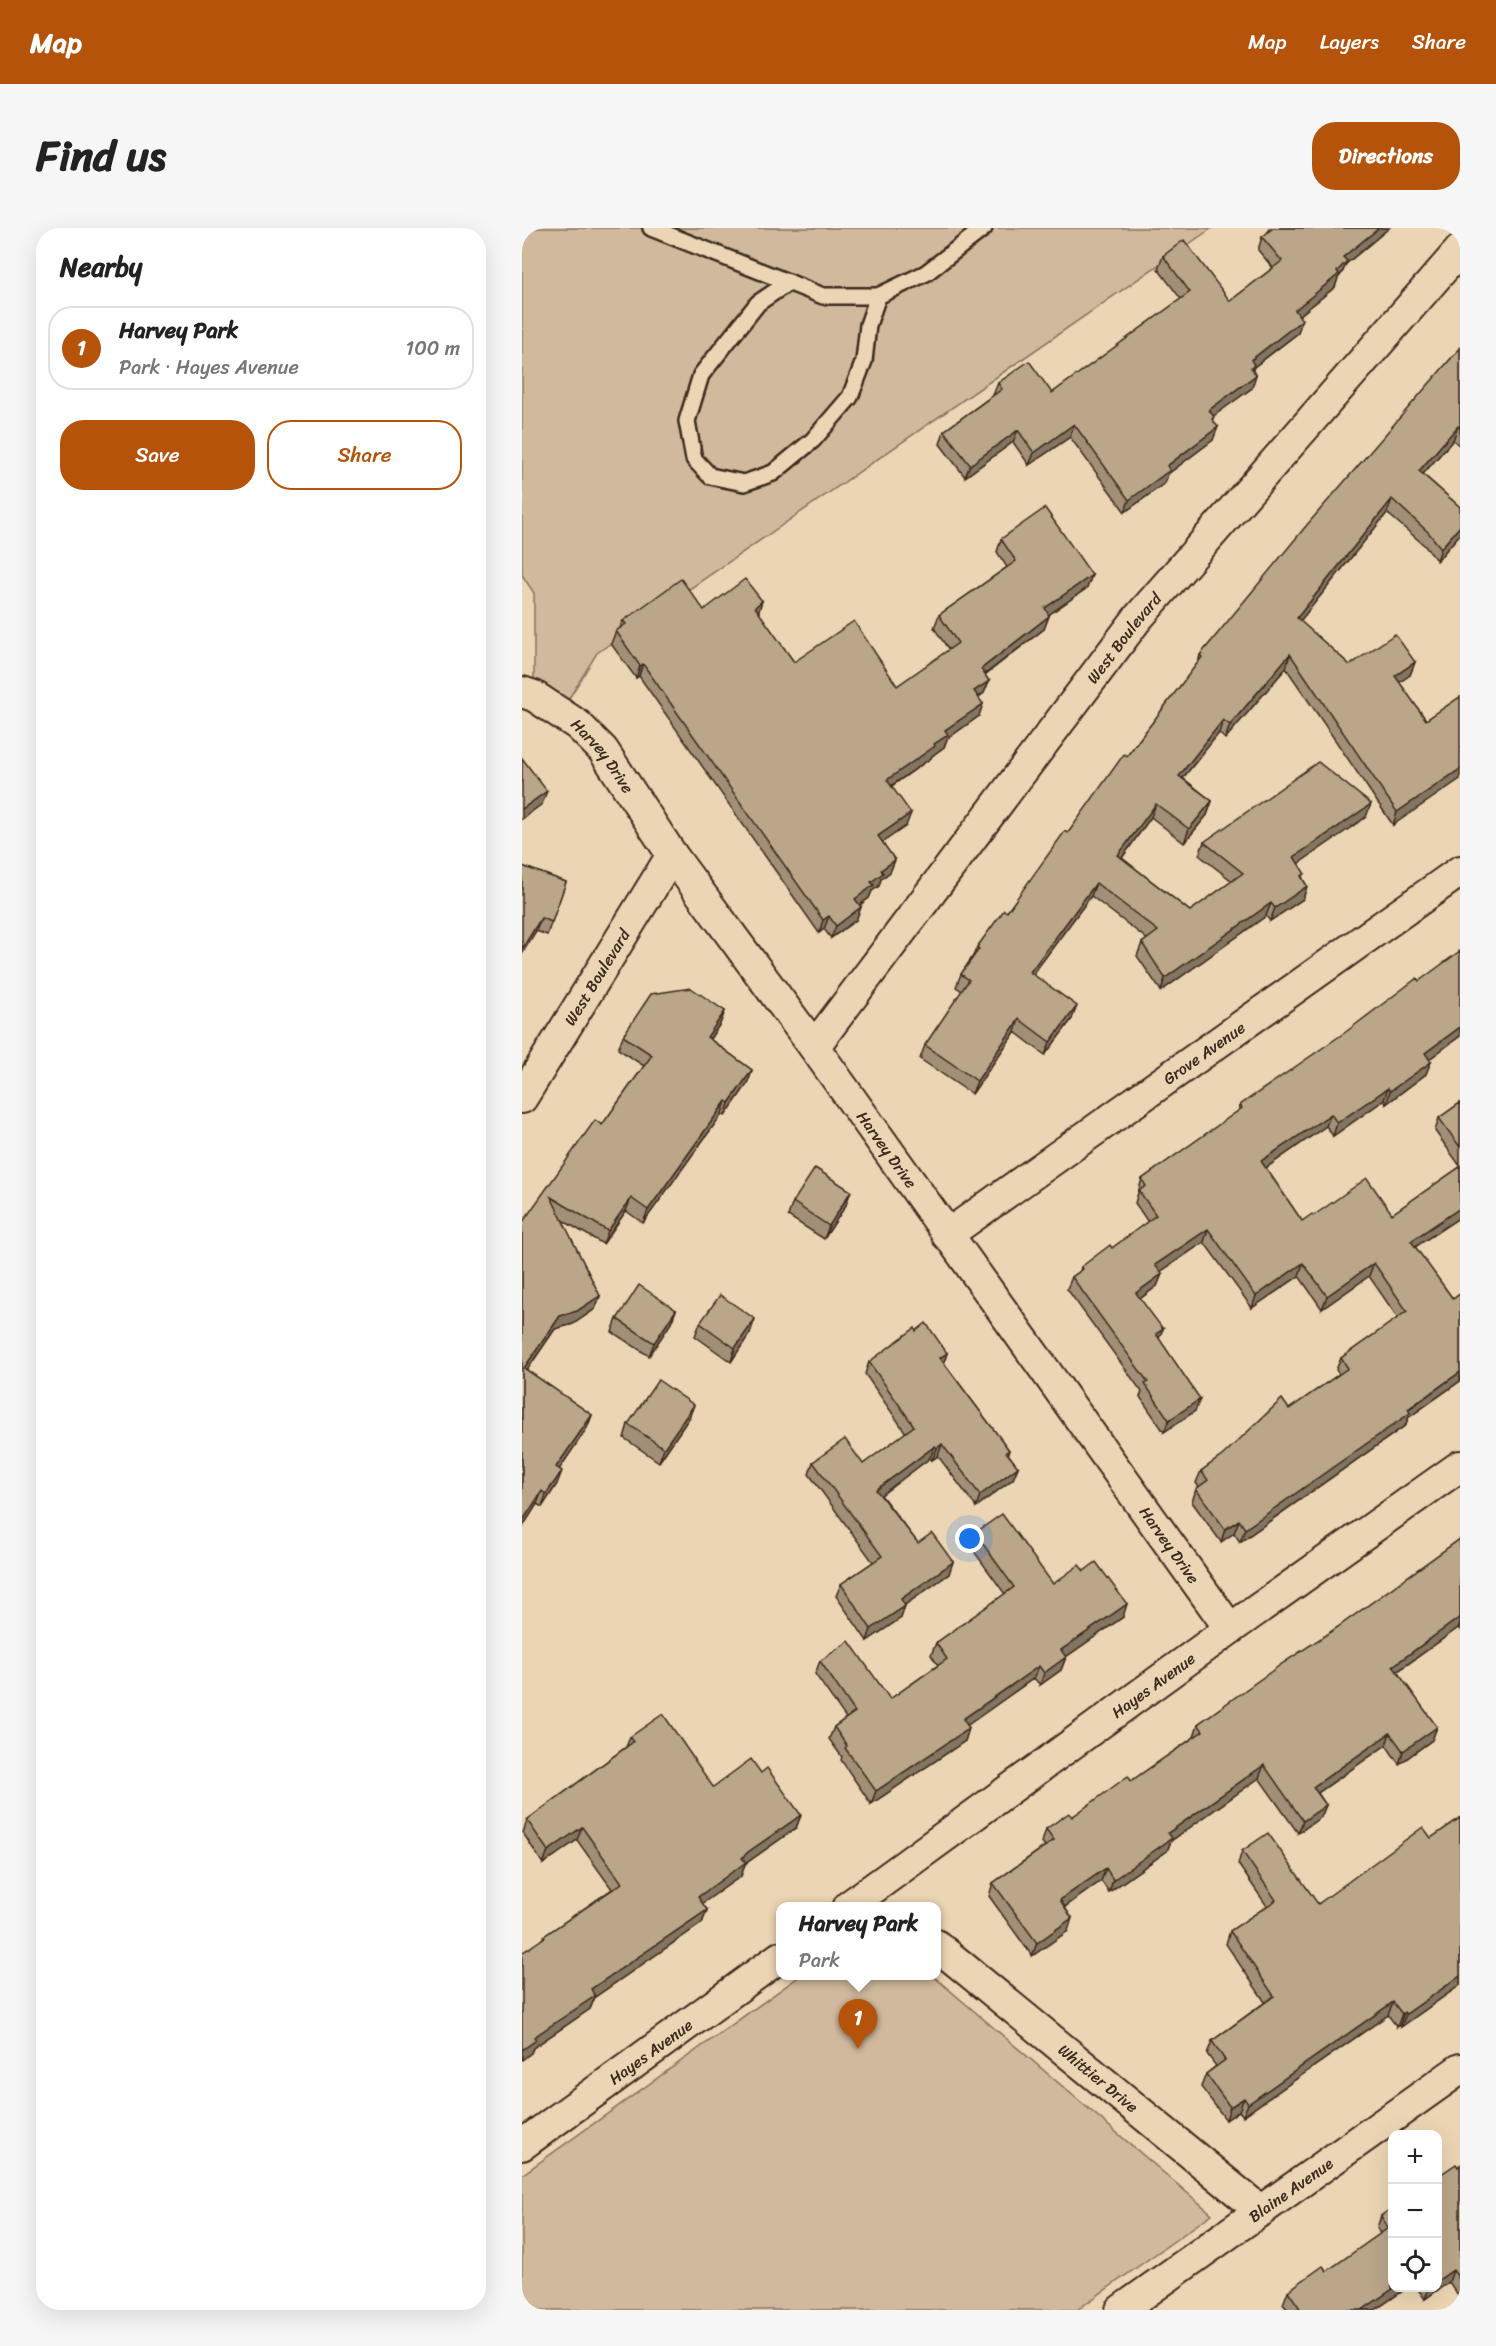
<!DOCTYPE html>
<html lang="en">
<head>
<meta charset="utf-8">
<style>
	body { margin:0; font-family:Sriracha,sans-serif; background:#f6f6f6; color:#222 }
	.controls { position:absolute; right:18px; bottom:18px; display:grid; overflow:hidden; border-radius:12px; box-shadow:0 6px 24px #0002 }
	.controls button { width:54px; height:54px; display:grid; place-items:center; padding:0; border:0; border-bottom:2px solid #e0e0e0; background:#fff; color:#222; font:30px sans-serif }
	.you { position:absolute; left:448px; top:1311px; width:21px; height:21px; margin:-15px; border:4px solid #fff; border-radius:50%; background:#1a73e8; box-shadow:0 0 0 9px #1a73e833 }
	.badge { display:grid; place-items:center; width:39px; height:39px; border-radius:50%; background:#b45309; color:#fff; font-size:20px; font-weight:700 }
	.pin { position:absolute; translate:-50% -50px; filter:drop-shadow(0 2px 3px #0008) }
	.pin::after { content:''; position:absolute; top:32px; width:21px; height:18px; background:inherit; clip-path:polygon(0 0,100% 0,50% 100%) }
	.popup { position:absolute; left:254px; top:1674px; width:165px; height:78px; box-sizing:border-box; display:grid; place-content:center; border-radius:12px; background:#fff; filter:drop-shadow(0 2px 4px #0005); font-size:20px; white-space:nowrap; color:#767676 }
	.popup b { font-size:22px; color:#222 }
	.popup::after { content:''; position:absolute; left:50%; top:100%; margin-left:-12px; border:12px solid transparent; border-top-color:#fff }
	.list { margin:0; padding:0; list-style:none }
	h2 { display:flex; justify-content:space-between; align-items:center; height:78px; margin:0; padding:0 24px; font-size:26px }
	h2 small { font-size:20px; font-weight:400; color:#767676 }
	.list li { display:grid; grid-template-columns:39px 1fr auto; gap:18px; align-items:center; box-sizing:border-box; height:84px; margin:0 12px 12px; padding:0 12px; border:2px solid #e0e0e0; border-radius:24px }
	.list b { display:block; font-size:22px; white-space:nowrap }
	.list p { margin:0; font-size:20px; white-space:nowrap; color:#767676 }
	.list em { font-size:20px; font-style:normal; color:#767676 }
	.actions { display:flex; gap:12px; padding:18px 24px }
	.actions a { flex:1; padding:14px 0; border:2px solid #b45309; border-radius:24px; text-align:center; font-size:21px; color:#b45309 }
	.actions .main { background:#b45309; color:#fff }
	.icon { flex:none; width:33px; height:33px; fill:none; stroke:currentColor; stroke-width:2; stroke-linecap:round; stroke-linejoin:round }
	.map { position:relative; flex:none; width:938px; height:2082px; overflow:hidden; border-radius:24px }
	header { display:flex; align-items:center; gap:36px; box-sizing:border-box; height:84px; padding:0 30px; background:#b45309; color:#fff }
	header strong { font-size:28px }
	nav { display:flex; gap:33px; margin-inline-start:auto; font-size:21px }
	.intro { display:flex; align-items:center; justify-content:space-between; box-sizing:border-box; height:144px; padding:0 36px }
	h1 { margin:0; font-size:42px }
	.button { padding:15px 27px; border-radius:24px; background:#b45309; color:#fff; font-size:21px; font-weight:700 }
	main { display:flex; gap:36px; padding:0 36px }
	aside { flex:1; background:#fff; border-radius:24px; box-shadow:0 6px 24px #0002 }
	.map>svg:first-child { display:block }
	.green { fill:#d0b99c; stroke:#86725d; stroke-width:1.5 }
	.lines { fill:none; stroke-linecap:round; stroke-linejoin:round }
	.lane-casing { stroke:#3b2a1e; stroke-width:20 }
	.street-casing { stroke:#3b2a1e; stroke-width:34 }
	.lane { stroke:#ecd5b4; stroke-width:15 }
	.street { stroke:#ecd5b4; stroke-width:30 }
	.wall { fill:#a18f77; stroke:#3b2a1e; stroke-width:1.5 }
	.shaded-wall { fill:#837461; stroke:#3b2a1e; stroke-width:1.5 }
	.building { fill:#bba68a; stroke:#3b2a1e; stroke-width:1.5 }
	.labels { text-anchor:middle; stroke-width:4.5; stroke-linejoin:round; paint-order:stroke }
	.street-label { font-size:16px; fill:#3b2a1e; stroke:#ecd5b4 }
</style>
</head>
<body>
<header>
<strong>Map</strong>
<nav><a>Map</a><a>Layers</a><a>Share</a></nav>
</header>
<div class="intro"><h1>Find us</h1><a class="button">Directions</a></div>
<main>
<aside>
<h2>Nearby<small></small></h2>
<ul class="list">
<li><span class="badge">1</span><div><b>Harvey Park</b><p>Park · Hayes Avenue</p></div><em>100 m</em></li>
</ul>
<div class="actions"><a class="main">Save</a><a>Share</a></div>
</aside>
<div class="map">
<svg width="938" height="2082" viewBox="0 0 938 2082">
	<rect width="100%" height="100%" fill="#ecd5b4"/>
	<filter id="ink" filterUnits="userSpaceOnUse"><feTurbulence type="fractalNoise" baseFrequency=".0167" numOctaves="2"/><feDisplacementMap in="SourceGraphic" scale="12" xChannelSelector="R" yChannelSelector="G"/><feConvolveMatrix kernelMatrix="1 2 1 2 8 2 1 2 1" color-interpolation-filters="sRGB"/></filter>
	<g filter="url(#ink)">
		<g class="green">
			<polygon points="0,0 690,0 75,425 38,485 12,468 12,365 0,347"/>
			<polygon points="278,1748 411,1748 690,1986 555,2082 0,2082 0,1947"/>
		</g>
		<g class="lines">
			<g class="lane-casing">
				<g id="lane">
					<polyline points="129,0 301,68 356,68 404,45 462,0"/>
					<polyline points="267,54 236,75 179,147 165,193 172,231 188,248 222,255 251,245 291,212 328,169 342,133 346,97 356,68"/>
				</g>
			</g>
			<g class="street-casing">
				<g id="street">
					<path id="s1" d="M 0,464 L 12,468 L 56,497 L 81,522 L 150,627 L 292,819 L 708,1401"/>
					<path id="s2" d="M 292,819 L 615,391 L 938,22"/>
					<path id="s3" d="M 0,870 L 150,627"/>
					<path id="s4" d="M 425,1007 L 938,643"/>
					<path id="s5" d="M 327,1678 L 708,1401 L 938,1238"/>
					<path id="s6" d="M 414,1717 L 739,1983"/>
					<path id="s7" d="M 0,1917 L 258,1729"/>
					<path id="s8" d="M 599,2082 L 938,1841"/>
				</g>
			</g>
			<use href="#lane" class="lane"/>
			<use href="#street" class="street"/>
		</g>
		<g class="wall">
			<polygon points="747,0 867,0 824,36 820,45 816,50 813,59 777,88 776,105 732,139 730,142 730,160 691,188 691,212 646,246 643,255 603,284 548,209 507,237 491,214 443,249 418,216 422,203 471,167 476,155 530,165 659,71 636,41 641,28 708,73 751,40 736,22 740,9 745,6"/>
			<polygon points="938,120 938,218 931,212 901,246 938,279 938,306 915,333 902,317 865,285 778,393 828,437 893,434 888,447 877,454 904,492 938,469 871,597 764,440 703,511 697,505 661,550 690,573 685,587 662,615 629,589 600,630 668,683 710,653 677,627 682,614 844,589 776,635 781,651 785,658 781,671 748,693 744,688 639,763 615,728 620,715 625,711 569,668 511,746 550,791 523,827 493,804 450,866 398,831 403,817 440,763 434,759 439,746 451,728 455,719 485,684 546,605 676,435 678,427"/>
			<polygon points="479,311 570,347 565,360 526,387 527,388 522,401 463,447 467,453 462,465 457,469 457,488 425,511 422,519 410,528 409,530 370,558 384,598 360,614 373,632 368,644 359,651 357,658 350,663 347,670 338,677 339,679 334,692 309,710 302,701 297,705 117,448 114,450 89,416 94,403 98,400 101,393 182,382 240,373 236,384 272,434 375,458 427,422 412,400 417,387 485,339 475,324"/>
			<polygon points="0,638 44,654 25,707 14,703"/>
			<polygon points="203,783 198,796 188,811 230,842 226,855 203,888 200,886 121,995 104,983 81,1016 40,992 78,1068 73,1081 51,1096 33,1101 5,1142 70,1187 65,1200 37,1241 35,1256 20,1279 15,1276 0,1300 0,995 80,897 122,838 96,821 101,808"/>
			<polygon points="938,808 907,831 904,846 864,876 862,872 811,908 804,898 744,940 780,993 791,988 870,986 938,939 938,989 893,1019 931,1071 938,1066 938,1153 886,1190 884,1197 718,1314 712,1305 699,1314 670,1274 674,1261 677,1259 674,1255 679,1243 817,1146 814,1142 819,1130 876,1090 847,1048 800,1081 777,1048 730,1080 682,1014 638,1044 640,1046 635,1058 618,1071 637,1111 678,1171 673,1183 642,1204 618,1169 620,1164 545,1061 550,1049 558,1043 559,1039 590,1020 626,994 613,975 620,951 716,884 718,877"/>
			<polygon points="938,875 938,938 913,903 917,890"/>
			<polygon points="271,974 324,977 302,1011 266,988"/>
			<polygon points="154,1082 149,1095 127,1128 90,1104 95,1091"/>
			<polygon points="178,1095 228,1105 209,1134 173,1108"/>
			<polygon points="425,1125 422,1135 487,1222 486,1226 496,1239 491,1251 454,1279 416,1228 410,1232 408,1230 359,1267 396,1315 427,1346 383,1377 379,1390 345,1413 314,1368 319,1356 351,1334 287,1246 291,1234 341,1236 384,1205 343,1146 347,1134"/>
			<polygon points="167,1190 137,1234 102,1210 106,1196"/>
			<polygon points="453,1305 531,1356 562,1343 601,1389 544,1429 539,1442 518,1457 512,1450 445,1497 447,1500 443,1513 349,1576 319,1532 320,1529 307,1511 312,1499 324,1490 293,1446 298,1433 368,1471 416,1437 409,1427 414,1415 483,1366 448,1318"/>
			<polygon points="938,1311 938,1402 936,1400 875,1444 915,1499 910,1512 877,1536 864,1517 796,1565 804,1577 799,1589 776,1605 737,1550 649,1613 645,1623 587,1664 579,1653 543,1679 546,1703 510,1728 467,1668 471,1655 523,1618 520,1614 524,1601 550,1589 609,1553 672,1509 676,1496 816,1399"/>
			<polygon points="108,1509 191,1559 239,1545 279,1587 274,1600 223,1636 219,1648 180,1675 185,1682 180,1695 73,1769 68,1781 11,1820 9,1825 20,1711 22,1708 90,1661 55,1612 21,1636 1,1605 5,1592 104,1519"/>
			<polygon points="938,1590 938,1757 879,1799 878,1797 875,1799 866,1787 721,1888 717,1883 704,1892 679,1859 684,1846 694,1838 685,1826 690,1813 743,1774 704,1716 708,1703 745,1678 716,1636 720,1623 796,1676 909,1610"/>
			<polygon points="938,1937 938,2070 927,2054 903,2071 895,2060 915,2060 936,1939"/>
			<polygon points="870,1980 870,2060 885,2060 853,2082 766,2082 761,2076 766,2063 805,2043 858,2006 855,2000 859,1988"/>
		</g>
		<g class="shaded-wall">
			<polygon points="857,0 867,0 824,36 820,45 816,50 813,59 768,95 773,82 821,29"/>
			<polygon points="780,92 776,105 732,139 728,149 729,132"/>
			<polygon points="734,147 730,160 682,195 687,182"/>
			<polygon points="552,196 548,209 507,237 512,225"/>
			<polygon points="936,198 931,212 892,256 897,243"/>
			<polygon points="696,199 691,212 646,246 643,255 603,284 607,272 645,238"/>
			<polygon points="496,202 491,214 443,249 448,237"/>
			<polygon points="870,271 865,285 770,403 775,390"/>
			<polygon points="938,298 938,306 915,333 919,320"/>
			<polygon points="570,347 565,360 519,392 523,380"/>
			<polygon points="240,373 236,386 233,379"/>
			<polygon points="527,388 522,401 454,453 459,441"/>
			<polygon points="768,426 764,440 703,511 708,497"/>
			<polygon points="893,434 888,447 868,461 873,448"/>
			<polygon points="121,436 117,448 114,450 118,438"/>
			<polygon points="467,453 462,465 448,475 452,463"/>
			<polygon points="461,476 457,488 425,511 422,519 410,528 409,530 360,564 365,552 412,516 423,502"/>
			<polygon points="701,492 697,505 652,561 657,548"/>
			<polygon points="938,541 938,551 871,597 875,584"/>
			<polygon points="25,563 20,576 0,591 0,581"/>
			<polygon points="690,573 685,587 662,615 667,601"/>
			<polygon points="634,576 629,589 592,641 596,627"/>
			<polygon points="849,576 844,589 767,642 772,629"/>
			<polygon points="389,585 384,598 351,621 356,608"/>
			<polygon points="373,632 368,644 359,651 357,658 350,663 347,670 329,683 333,671 349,654 359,642"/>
			<polygon points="574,655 569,668 503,757 508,744"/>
			<polygon points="785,658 781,671 748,693 753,680"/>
			<polygon points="749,675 744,688 639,763 643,750"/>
			<polygon points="339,679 334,692 309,710 314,698"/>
			<polygon points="307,688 302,701 297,705 301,692"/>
			<polygon points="19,690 14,703 0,726 0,721"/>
			<polygon points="555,778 550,791 523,827 528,814"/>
			<polygon points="203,783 198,796 180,822 185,809"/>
			<polygon points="497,791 493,804 450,866 455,853"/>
			<polygon points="938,799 938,808 898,838 903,825"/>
			<polygon points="909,834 904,846 864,876 868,863"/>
			<polygon points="230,842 226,855 203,888 207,875"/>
			<polygon points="866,860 862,872 811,908 815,895"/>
			<polygon points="204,873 200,886 121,995 126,982"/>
			<polygon points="809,886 804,898 735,946 739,933"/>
			<polygon points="329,963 324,977 302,1011 307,998"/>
			<polygon points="109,970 104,983 81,1016 86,1003"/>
			<polygon points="938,980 938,989 884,1025 889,1013"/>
			<polygon points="686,1001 682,1014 629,1050 633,1037"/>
			<polygon points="781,1035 777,1048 730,1080 734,1068"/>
			<polygon points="852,1035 847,1048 800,1081 805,1068"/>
			<polygon points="640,1046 635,1058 609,1077 614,1065"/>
			<polygon points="78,1068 73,1081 51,1096 33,1101 0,1149 2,1140 38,1088"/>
			<polygon points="154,1082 149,1095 127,1128 132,1115"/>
			<polygon points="233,1091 228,1105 209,1134 213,1120"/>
			<polygon points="641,1101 636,1113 634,1106"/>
			<polygon points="425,1125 421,1137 418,1130"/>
			<polygon points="938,1144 938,1153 886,1190 884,1197 718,1314 723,1301"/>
			<polygon points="678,1171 673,1183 642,1204 647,1192"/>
			<polygon points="172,1177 167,1190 137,1234 142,1220"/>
			<polygon points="70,1187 65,1200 30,1252 34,1239"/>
			<polygon points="420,1216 416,1228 410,1232 415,1220"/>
			<polygon points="413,1218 408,1230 350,1274 354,1262"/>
			<polygon points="496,1239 491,1251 454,1279 458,1267"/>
			<polygon points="40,1243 35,1256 20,1279 24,1266"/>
			<polygon points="20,1263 15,1276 0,1300 0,1294"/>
			<polygon points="717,1292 712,1305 699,1314 703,1301"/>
			<polygon points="431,1334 427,1346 374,1383 379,1371"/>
			<polygon points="605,1376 601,1389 535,1435 539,1422"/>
			<polygon points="383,1378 379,1390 345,1413 349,1401"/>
			<polygon points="938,1389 938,1395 936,1400 866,1450 871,1438"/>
			<polygon points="544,1429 539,1442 518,1457 522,1445"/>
			<polygon points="517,1438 512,1450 436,1504 441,1491"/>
			<polygon points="915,1499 910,1512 877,1536 881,1523"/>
			<polygon points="447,1500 443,1513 349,1576 354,1563"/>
			<polygon points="868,1505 864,1517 787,1571 791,1559"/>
			<polygon points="742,1537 737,1550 649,1613 645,1623 587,1664 591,1652 646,1605"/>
			<polygon points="804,1577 799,1589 776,1605 781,1593"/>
			<polygon points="279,1587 274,1600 223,1636 219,1648 171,1682 176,1669 226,1624"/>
			<polygon points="60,1599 55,1612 21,1636 26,1623"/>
			<polygon points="584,1640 579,1653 534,1685 538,1672"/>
			<polygon points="185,1682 180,1695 73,1769 68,1781 11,1820 9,1825 0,1832 0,1822 12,1809 69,1761"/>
			<polygon points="550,1690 546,1703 510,1728 515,1715"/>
			<polygon points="938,1748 938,1757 879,1799 884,1786"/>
			<polygon points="871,1774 866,1787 721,1888 726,1876"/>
			<polygon points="882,1784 878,1797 875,1799 880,1786"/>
			<polygon points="722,1870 717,1883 704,1892 708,1879"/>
			<polygon points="931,2042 927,2054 903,2071 907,2060 915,2060 915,2053"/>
			<polygon points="872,2060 885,2060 853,2082 840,2082"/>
		</g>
		<g class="building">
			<polygon points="751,0 857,0 821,29 825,33 815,43 817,46 773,82 780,92 729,132 732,137 729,140 734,147 687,182 692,189 690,191 696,199 645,238 648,242 607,272 552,196 512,225 496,202 448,237 422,203 480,161 476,155 507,133 530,165 668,64 641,28 662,12 708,73 760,33 740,9"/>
			<polygon points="938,120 938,200 936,198 897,243 938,279 938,298 919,320 906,304 870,271 775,390 828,437 873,406 893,434 873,448 904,492 938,469 938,541 875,584 768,426 708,497 701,492 657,548 690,573 667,601 634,576 596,627 668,683 721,645 682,614 796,534 849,576 772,629 783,646 779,648 785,658 753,680 749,675 643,750 620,715 636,703 574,655 508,744 555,778 528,814 497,791 455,853 403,817 447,752 439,746 457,721 455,719 482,682 485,684 543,603 546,605 602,526 605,528 680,429 678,427 784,298"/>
			<polygon points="523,280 570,347 523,380 527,388 459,441 467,453 452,463 461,476 423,502 426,507 412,516 413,518 365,552 389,585 356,608 373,632 359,642 361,645 349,654 352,657 333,671 339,679 314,698 307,688 301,692 121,436 118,438 94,403 104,396 101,393 159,351 182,382 223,351 240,373 233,379 272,434 332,393 375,458 436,415 417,387 494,333 479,311"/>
			<polygon points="0,530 25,563 0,581"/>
			<polygon points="0,638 44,654 30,694 19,690 0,721"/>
			<polygon points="938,723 938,799 903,825 909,834 868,863 866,860 815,895 809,886 739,933 780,993 790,986 791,988 845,950 870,986 938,939 938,980 889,1013 931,1071 938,1066 938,1144 886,1181 888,1185 723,1301 717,1292 703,1301 674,1261 686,1252 679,1243 701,1227 760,1171 767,1181 826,1140 819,1130 885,1083 852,1035 805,1068 781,1035 734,1068 686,1001 633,1037 640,1046 614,1065 641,1101 634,1106 678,1171 647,1192 623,1156 626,1154 550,1049 561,1041 559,1039 588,1017 590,1020 634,987 617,963 624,958 620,951 720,880 718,877 825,803 895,750 897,753"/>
			<polygon points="169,760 203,783 185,809 230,842 207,875 204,873 126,982 109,970 86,1003 29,969 78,1068 55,1083 38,1088 2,1140 70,1187 34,1239 40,1243 24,1266 20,1263 0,1294 0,995 73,892 80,897 130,827 101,808 129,766"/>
			<polygon points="938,875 938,919 917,890"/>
			<polygon points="293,940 329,963 307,998 271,974"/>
			<polygon points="117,1057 154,1082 132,1115 95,1091"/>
			<polygon points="198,1067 233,1091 213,1120 178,1095"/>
			<polygon points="404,1095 425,1125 418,1130 487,1222 484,1224 496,1239 458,1267 420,1216 415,1220 413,1218 354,1262 396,1315 410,1305 431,1334 379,1371 383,1378 349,1401 319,1356 360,1328 291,1234 323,1211 341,1236 392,1198 347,1134 393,1100 394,1103"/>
			<polygon points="136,1152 172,1177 142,1220 106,1196"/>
			<polygon points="480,1286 531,1356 557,1337 562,1343 574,1334 605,1376 539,1422 544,1429 522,1445 517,1438 441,1491 447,1500 354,1563 323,1520 325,1518 312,1499 333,1484 298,1433 327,1413 368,1471 425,1431 414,1415 492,1359 453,1305"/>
			<polygon points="938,1311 938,1389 871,1438 915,1499 881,1523 868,1505 791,1559 804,1577 781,1593 742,1537 646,1605 650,1610 591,1652 584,1640 538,1672 550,1690 515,1715 471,1655 532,1612 524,1601 547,1585 550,1589 606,1548 609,1553 681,1503 676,1496 761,1435 816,1399"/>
			<polygon points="141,1486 191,1559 229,1531 239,1545 245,1540 279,1587 226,1624 220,1630 224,1634 176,1669 185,1682 69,1761 73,1768 12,1809 14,1812 0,1822 0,1725 23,1709 22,1708 100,1655 60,1599 26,1623 5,1592 111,1514 108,1509"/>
			<polygon points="938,1590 938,1748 884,1786 882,1784 880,1786 871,1774 726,1876 722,1870 708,1879 684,1846 703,1832 690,1813 752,1768 708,1703 754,1672 720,1623 746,1605 796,1676 901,1599 909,1610"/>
			<polygon points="934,1936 936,1939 938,1937 938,2052 931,2042 915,2053 915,1949"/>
			<polygon points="870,1980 870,2060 872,2060 840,2082 779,2082 766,2063 801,2038 805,2043 866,2000 859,1988"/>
		</g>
	</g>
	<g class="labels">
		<g class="street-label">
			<text dy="6" stroke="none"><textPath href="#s2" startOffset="513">West Boulevard</textPath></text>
			<text dy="6" stroke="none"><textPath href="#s1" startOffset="105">Harvey Drive</textPath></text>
			<text dy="6" stroke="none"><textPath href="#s3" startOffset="142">West Boulevard</textPath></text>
			<text dy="6" stroke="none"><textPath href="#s4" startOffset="315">Grove Avenue</textPath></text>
			<text dy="6" stroke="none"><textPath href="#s1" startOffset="591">Harvey Drive</textPath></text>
			<text dy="6" stroke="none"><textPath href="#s1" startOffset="1077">Harvey Drive</textPath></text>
			<text dy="6" stroke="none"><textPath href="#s5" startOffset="376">Hayes Avenue</textPath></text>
			<text dy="6" stroke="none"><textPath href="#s7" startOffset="159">Hayes Avenue</textPath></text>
			<text dy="6" stroke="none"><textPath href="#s6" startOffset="210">Whittier Drive</textPath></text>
			<text dy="6" stroke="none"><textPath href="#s8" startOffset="208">Blaine Avenue</textPath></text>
		</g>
	</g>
</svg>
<div class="controls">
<button>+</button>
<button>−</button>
<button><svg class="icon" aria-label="locate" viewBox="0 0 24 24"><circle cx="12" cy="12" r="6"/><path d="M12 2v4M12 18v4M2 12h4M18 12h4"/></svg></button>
</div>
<div class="you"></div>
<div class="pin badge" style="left:336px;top:1821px">1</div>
<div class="popup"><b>Harvey Park</b>Park</div>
</div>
</main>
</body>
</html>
